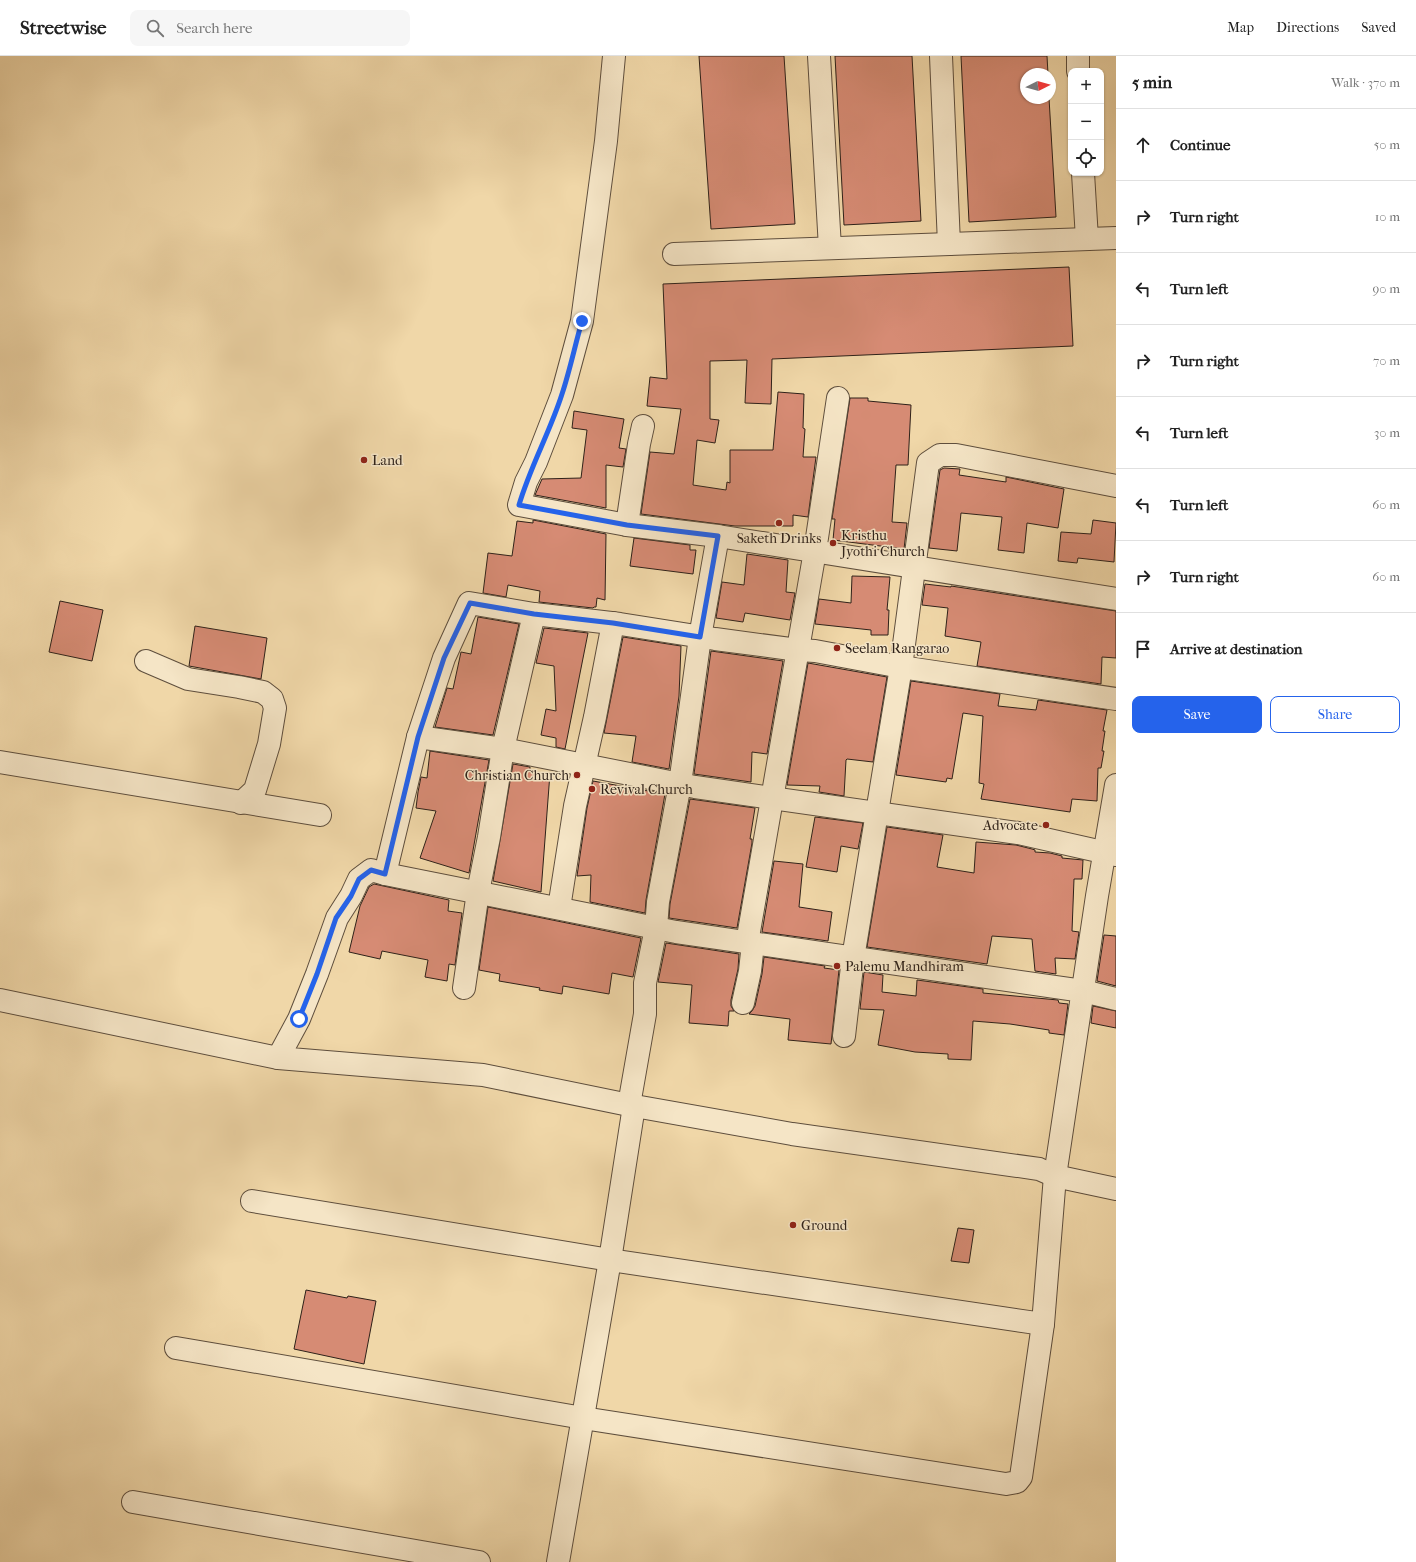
<!DOCTYPE html>
<html lang="en">
<head>
<meta charset="utf-8">
<style>
	body { margin:0; font-family:"IM FELL French Canon",serif; background:#f6f6f6; color:#222 }
	.controls { position:absolute; right:12px; top:12px; display:grid; overflow:hidden; border-radius:8px; box-shadow:0 1px 3px #0004 }
	.controls button { width:36px; height:36px; display:grid; place-items:center; padding:0; border:0; border-bottom:1px solid #e0e0e0; background:#fff; color:#222; font:20px sans-serif }
	.compass { position:absolute; left:1020px; top:12px; width:36px; height:36px; border-radius:50%; background:#fff; box-shadow:0 1px 3px #0004; rotate:84deg }
	.stop { position:absolute; width:12px; height:12px; margin:-9px; border:3px solid #2563eb; border-radius:50%; background:#fff }
	.stop.end { background:#2563eb; border-color:#fff; box-shadow:0 1px 4px #0008 }
	.list { margin:0; padding:0; list-style:none }
	h2 { display:flex; justify-content:space-between; align-items:center; height:52px; margin:0; padding:0 16px; font-size:17px }
	h2 small { font-size:13px; font-weight:400; color:#767676 }
	.list li { display:grid; grid-template-columns:26px 1fr auto; gap:12px; align-items:center; box-sizing:border-box; height:72px; padding:0 16px; border-top:1px solid #e0e0e0 }
	.list b { display:block; font-size:15px; white-space:nowrap }
	.list em { font-size:13px; font-style:normal; color:#767676 }
	.actions { display:flex; gap:8px; padding:12px 16px }
	.actions a { flex:1; padding:9px 0; border:1px solid #2563eb; border-radius:8px; text-align:center; font-size:14px; color:#2563eb }
	.actions .main { background:#2563eb; color:#fff }
	.icon { flex:none; width:22px; height:22px; fill:none; stroke:currentColor; stroke-width:2; stroke-linecap:round; stroke-linejoin:round }
	.map { position:relative; flex:none; width:1116px; height:1506px; overflow:hidden }
	header { display:flex; align-items:center; gap:24px; box-sizing:border-box; height:56px; padding:0 20px; background:#fff; border-bottom:1px solid #e0e0e0 }
	header strong { font-size:19px }
	nav { display:flex; gap:22px; margin-inline-start:auto; font-size:14px }
	.search { width:280px; height:36px; background:#f6f6f6; display:flex; align-items:center; gap:10px; box-sizing:border-box; padding:0 14px; border-radius:8px; color:#767676; font-size:15px }
	main { display:flex }
	aside { flex:1; background:#fff }
	.map>svg:first-child { display:block }
	.building { fill:#d68b74; stroke:#2e2119 }
	.lines { fill:none; stroke-linecap:round; stroke-linejoin:round }
	.minor-casing { stroke:#5e4e3d; stroke-width:24 }
	.minor { stroke:#f5e5c6; stroke-width:22 }
	.route { stroke:#2563eb; stroke-width:5 }
	.poi-dot { fill:#8f2418; stroke:#f5e5c6; stroke-width:1.5 }
	.labels { text-anchor:middle; stroke-width:3; stroke-linejoin:round; paint-order:stroke }
	.poi-label { font-size:14px; fill:#2e2119; stroke:#f5e5c6; text-anchor:start }
</style>
</head>
<body>
<header>
<strong>Streetwise</strong>
<div class="search"><svg class="icon" aria-label="search" viewBox="0 0 24 24"><circle cx="10" cy="10" r="6"/><path d="M15 15l6 6"/></svg>Search here</div>
<nav><a>Map</a><a>Directions</a><a>Saved</a></nav>
</header>
<main>
<div class="map">
<svg width="1116" height="1506" viewBox="0 0 1116 1506">
	<rect width="100%" height="100%" fill="#f0d7a8"/>
	<filter id="stains"><feTurbulence type="fractalNoise" baseFrequency=".005" numOctaves="4"/><feColorMatrix values="0 0 0 0 .2 0 0 0 0 .09 0 0 0 0 .02 0 0 0 .5 -.17"/></filter>
	<radialGradient id="worn" r=".72"><stop offset=".6" stop-color="#630" stop-opacity="0"/><stop offset="1" stop-color="#630" stop-opacity=".3"/></radialGradient>
	<g class="building">
		<polygon points="699,0 784,0 795,168 711,173"/>
		<polygon points="835,0 912,0 921,165 844,169"/>
		<polygon points="961,0 1047,0 1048,18 1026,18 1026,42 1049,42 1056,161 969,166"/>
		<polygon points="1069,211 1073,290 772,303 771,348 745,347 747,304 710,305 710,363 719,364 715,387 697,384 693,429 726,434 727,426 730,427 730,394 773,394 778,336 804,338 803,372 805,373 803,401 816,401 808,461 793,459 793,470 735,470 641,458 650,396 674,398 681,353 647,350 650,321 667,323 663,228"/>
		<polygon points="850,342 868,342 868,345 911,349 908,409 896,409 892,466 907,467 904,493 833,484 835,463 832,463"/>
		<polygon points="574,355 624,363 619,392 626,393 623,411 606,409 606,452 535,439 542,423 581,422 587,374 572,372"/>
		<polygon points="944,412 960,413 959,419 1006,426 1006,421 1064,433 1058,472 1027,467 1024,497 998,494 1002,461 961,457 957,495 929,492 940,414"/>
		<polygon points="533,464 606,478 605,544 597,542 596,551 594,551 593,552 539,546 540,535 508,529 506,541 483,537 488,497 512,500 517,465 533,467"/>
		<polygon points="1093,464 1116,467 1114,506 1078,502 1077,507 1058,505 1061,476 1091,478"/>
		<polygon points="634,482 690,489 690,494 696,494 693,518 630,510"/>
		<polygon points="747,498 788,504 786,536 795,537 790,564 745,557 743,566 716,562 722,526 744,529"/>
		<polygon points="852,520 890,521 887,554 889,554 888,579 871,579 871,574 815,568 819,543 851,547"/>
		<polygon points="925,528 951,531 951,530 1116,555 1116,602 1102,601 1101,628 977,610 981,586 945,580 948,552 922,549"/>
		<polygon points="60,545 103,554 92,605 49,596"/>
		<polygon points="478,561 519,568 493,679 435,671 447,632 453,633 461,596 471,598"/>
		<polygon points="195,570 267,582 261,623 189,610"/>
		<polygon points="544,572 588,577 565,693 556,691 556,682 541,679 546,653 556,655 554,610 536,607"/>
		<polygon points="623,581 681,590 679,640 669,713 632,706 636,680 604,677"/>
		<polygon points="711,595 783,605 767,698 752,696 751,726 694,718"/>
		<polygon points="808,607 887,621 873,706 847,703 846,704 844,740 819,736 820,730 787,729"/>
		<polygon points="911,625 1000,638 998,650 1036,654 1038,644 1107,654 1103,675 1105,675 1102,695 1104,695 1101,712 1098,712 1097,745 1072,743 1070,756 981,743 984,728 979,727 983,660 963,657 952,723 947,722 946,726 896,719"/>
		<polygon points="430,695 489,704 469,817 420,802 436,755 416,752 418,736 421,721 427,722"/>
		<polygon points="513,708 530,711 530,716 550,717 541,836 493,825"/>
		<polygon points="593,725 665,738 646,844 645,857 590,846 591,819 577,820 587,752"/>
		<polygon points="690,743 755,752 750,783 752,783 752,787 737,872 669,862 670,848"/>
		<polygon points="815,761 863,767 858,793 841,790 837,816 806,811"/>
		<polygon points="887,771 943,779 937,811 974,817 976,786 1016,789 1032,793 1035,794 1035,796 1050,797 1062,800 1062,802 1083,804 1082,823 1074,823 1072,875 1079,876 1075,903 1055,902 1056,918 1035,915 1032,883 992,880 987,908 867,891"/>
		<polygon points="774,805 803,808 799,851 832,856 828,885 762,876"/>
		<polygon points="374,828 449,844 448,855 462,857 455,909 449,908 447,925 425,921 428,904 382,895 380,903 349,896 360,850 369,831"/>
		<polygon points="488,851 641,882 633,921 612,917 609,938 563,930 562,938 539,934 540,932 499,925 500,918 479,914"/>
		<polygon points="1104,879 1116,880 1116,930 1097,925"/>
		<polygon points="666,887 739,898 738,913 731,944 731,950 734,955 729,955 728,970 689,967 692,929 658,926"/>
		<polygon points="764,901 825,910 824,912 839,914 831,988 788,984 790,963 749,958 752,955 755,950 762,918"/>
		<polygon points="864,916 883,919 882,936 916,940 917,924 983,933 983,937 1058,944 1059,947 1068,948 1064,979 1049,977 1049,974 1010,968 973,965 971,1004 948,1003 948,998 915,996 878,989 884,954 860,953"/>
		<polygon points="1093,950 1116,955 1116,972 1091,967"/>
		<polygon points="958,1172 974,1174 969,1207 951,1205"/>
		<polygon points="306,1234 347,1242 348,1240 376,1245 364,1308 294,1293"/>
	</g>
	<g class="lines">
		<g class="minor-casing">
			<g id="minor">
				<polyline points="614,0 606,85 582,265 562,339 536,406 526,426 519,449 627,469 718,480 1116,543"/>
				<polyline points="819,0 830,192"/>
				<polyline points="941,0 949,188"/>
				<polyline points="1078,0 1078,15"/>
				<polyline points="1083,117 1087,183"/>
				<polyline points="674,198 1116,182"/>
				<polyline points="627,469 639,388 643,370"/>
				<polyline points="146,605 188,623 239,631 263,636 272,643 275,652 269,688 255,734 241,747"/>
				<polyline points="1116,643 901,611 815,595 798,594 715,583 620,568 534,558 469,547 444,602 418,681 385,818 371,814 359,823 351,840 337,862 317,918 299,963 278,1002 483,1019 629,1049 792,1078 1039,1113 1055,1120 1116,1133"/>
				<polyline points="418,681 503,693 695,731 1018,777 1116,799"/>
				<polyline points="0,706 320,759"/>
				<polyline points="385,818 676,876 1083,935 1116,943"/>
				<polyline points="559,852 575,750 595,661 613,567"/>
				<polyline points="747,887 815,495 838,342"/>
				<polyline points="464,932 478,836 489,781 503,693 534,558"/>
				<polyline points="0,944 278,1002"/>
				<polyline points="743,947 750,915 753,887"/>
				<polyline points="844,980 853,902 901,611 928,407 940,399 956,399 1116,430"/>
				<polyline points="629,1049 645,958 645,927 656,872 658,846 680,728 700,581 718,480"/>
				<polyline points="252,1145 610,1204 1043,1268"/>
				<polyline points="176,1292 583,1362 1006,1428 1017,1426 1021,1421 1043,1268 1055,1120 1097,840 1116,729"/>
				<polyline points="133,1446 479,1506"/>
				<polyline points="558,1506 610,1204 634,1050"/>
			</g>
		</g>
		<use href="#minor" class="minor"/>
	</g>
	<g class="lines">
		<path class="route" d="M 299,963 L 317,918 L 336,862 L 351,840 L 359,823 L 371,814 L 385,818 L 418,681 L 444,602 L 470,547 L 534,558 L 613,567 L 700,581 L 718,480 L 627,469 L 519,449 C 530,411 550,376 562,338 C 570,314 575,289 582,265"/>
	</g>
	<g class="poi-dot">
		<circle cx="364" cy="404" r="4"/>
		<circle cx="779" cy="467" r="4"/>
		<circle cx="833" cy="487" r="4"/>
		<circle cx="837" cy="592" r="4"/>
		<circle cx="577" cy="719" r="4"/>
		<circle cx="592" cy="733" r="4"/>
		<circle cx="1046" cy="769" r="4"/>
		<circle cx="837" cy="910" r="4"/>
		<circle cx="793" cy="1169" r="4"/>
	</g>
	<g class="labels">
		<g class="poi-label">
			<text x="372" y="409">Land</text>
			<text x="841" y="484">Kristhu<tspan x="841" dy="16">Jyothi Church</tspan></text>
			<text x="779" y="487" text-anchor="middle">Saketh Drinks</text>
			<text x="845" y="597">Seelam Rangarao</text>
			<text x="569" y="724" text-anchor="end">Christian Church</text>
			<text x="600" y="738">Revival Church</text>
			<text x="1038" y="774" text-anchor="end">Advocate</text>
			<text x="845" y="915">Palemu Mandhiram</text>
			<text x="801" y="1174">Ground</text>
		</g>
	</g>
	<rect width="100%" height="100%" filter="url(#stains)"/>
	<rect width="100%" height="100%" fill="url(#worn)"/>
</svg>
<div class="controls">
<button>+</button>
<button>−</button>
<button><svg class="icon" aria-label="locate" viewBox="0 0 24 24"><circle cx="12" cy="12" r="6"/><path d="M12 2v4M12 18v4M2 12h4M18 12h4"/></svg></button>
</div>
<svg class="compass" viewBox="-18 -18 36 36"><path d="M0-13l5 13h-10z" fill="#e53935"/><path d="M0 13l5-13h-10z" fill="#767676"/></svg>
<div class="stop" style="left:299px;top:963px"></div>
<div class="stop end" style="left:582px;top:265px"></div>
</div>
<aside>
<h2>5 min<small>Walk · 370 m</small></h2>
<ul class="list">
<li><svg class="icon" aria-label="ahead" viewBox="0 0 24 24"><path d="M12 20V5M6 11l6-6 6 6"/></svg><div><b>Continue</b></div><em>50 m</em></li>
<li><svg class="icon" aria-label="right" viewBox="0 0 24 24"><path d="M7 20v-9h11M14 6l5 5-5 5"/></svg><div><b>Turn right</b></div><em>10 m</em></li>
<li><svg class="icon" aria-label="left" viewBox="0 0 24 24"><path d="M17 20v-9H6M10 6l-5 5 5 5"/></svg><div><b>Turn left</b></div><em>90 m</em></li>
<li><svg class="icon" aria-label="right" viewBox="0 0 24 24"><path d="M7 20v-9h11M14 6l5 5-5 5"/></svg><div><b>Turn right</b></div><em>70 m</em></li>
<li><svg class="icon" aria-label="left" viewBox="0 0 24 24"><path d="M17 20v-9H6M10 6l-5 5 5 5"/></svg><div><b>Turn left</b></div><em>30 m</em></li>
<li><svg class="icon" aria-label="left" viewBox="0 0 24 24"><path d="M17 20v-9H6M10 6l-5 5 5 5"/></svg><div><b>Turn left</b></div><em>60 m</em></li>
<li><svg class="icon" aria-label="right" viewBox="0 0 24 24"><path d="M7 20v-9h11M14 6l5 5-5 5"/></svg><div><b>Turn right</b></div><em>60 m</em></li>
<li><svg class="icon" aria-label="arrive" viewBox="0 0 24 24"><path d="M6 21V4h12l-3 4 3 4H6"/></svg><div><b>Arrive at destination</b></div></li>
</ul>
<div class="actions"><a class="main">Save</a><a>Share</a></div>
</aside>
</main>
</body>
</html>
